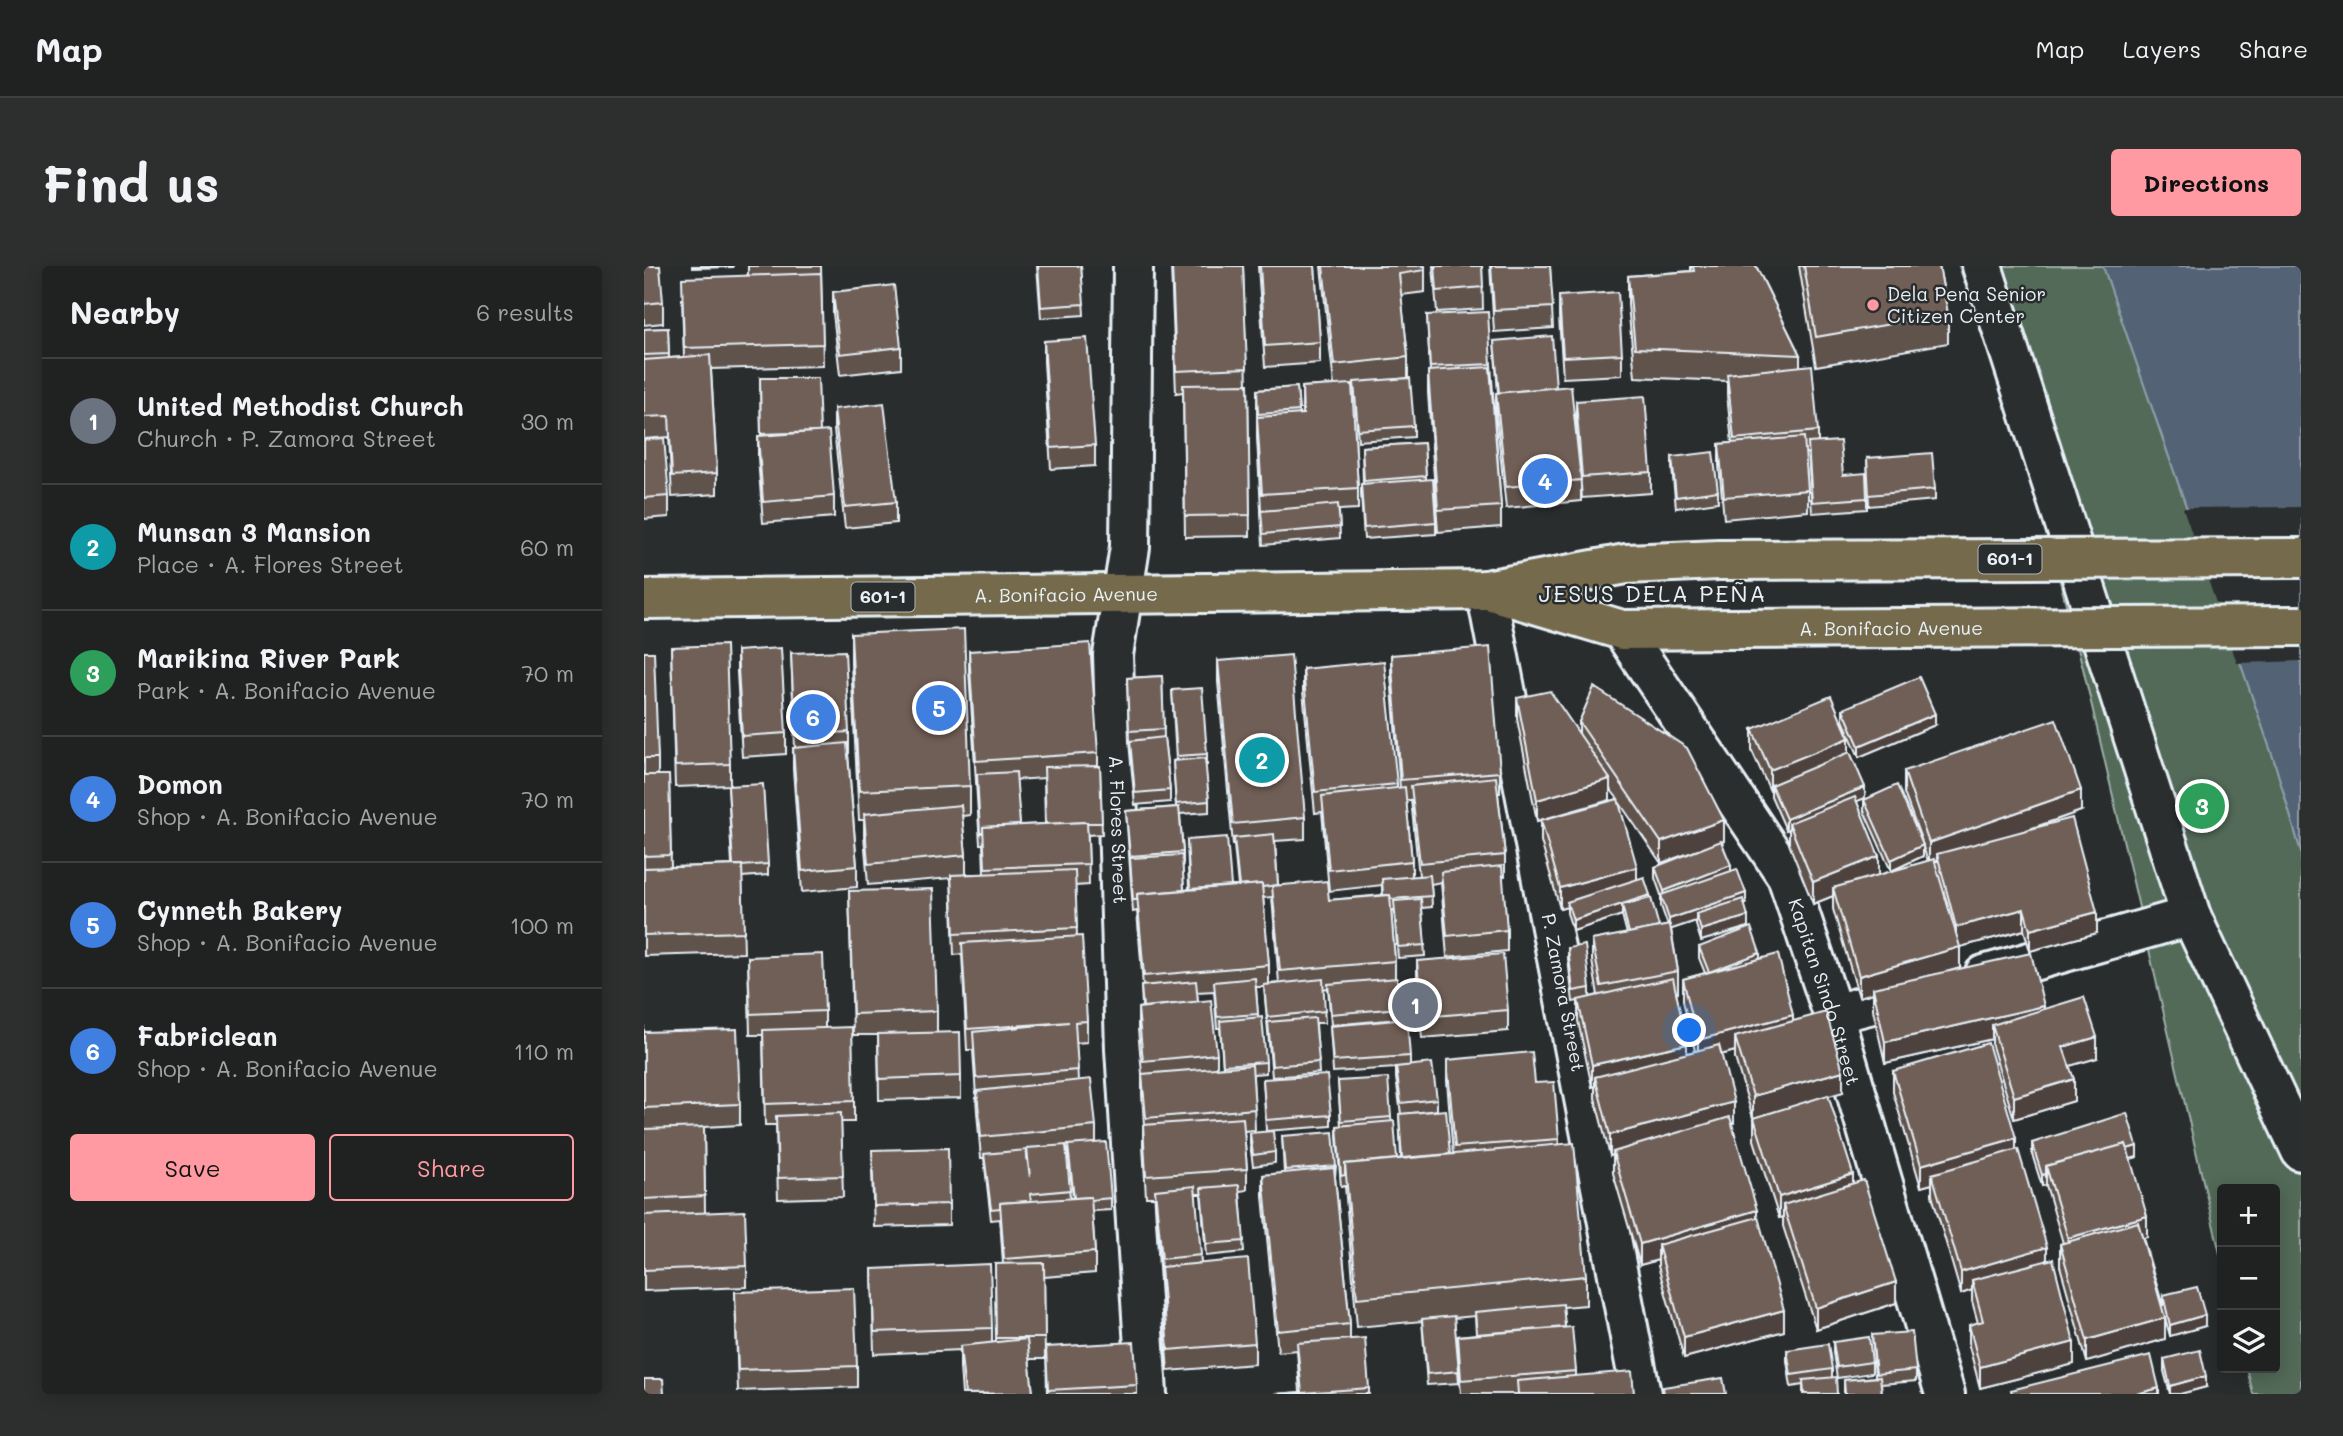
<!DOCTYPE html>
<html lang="en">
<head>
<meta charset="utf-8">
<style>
	body { margin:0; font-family:Mali,sans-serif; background:#2d2f2f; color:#f1f3f6 }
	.controls { position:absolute; right:21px; bottom:21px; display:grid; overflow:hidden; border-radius:7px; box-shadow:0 4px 18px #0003 }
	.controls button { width:63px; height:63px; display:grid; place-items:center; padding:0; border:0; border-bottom:2px solid #3d3f40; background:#202222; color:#f1f3f6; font:35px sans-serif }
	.you { position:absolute; left:1046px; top:765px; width:24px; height:24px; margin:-18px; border:5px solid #fff; border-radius:50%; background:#1a73e8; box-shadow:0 0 0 10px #1a73e833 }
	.badge { display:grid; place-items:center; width:46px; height:46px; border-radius:50%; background:#ff9aa2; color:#fff; font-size:23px; font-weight:700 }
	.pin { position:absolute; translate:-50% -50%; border:4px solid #fff; box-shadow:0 2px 7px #0006 }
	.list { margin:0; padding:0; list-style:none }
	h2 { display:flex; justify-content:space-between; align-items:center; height:91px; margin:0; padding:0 28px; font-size:30px }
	h2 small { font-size:23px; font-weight:400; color:#a2a4a5 }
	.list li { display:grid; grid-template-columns:46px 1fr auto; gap:21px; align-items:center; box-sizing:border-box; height:126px; padding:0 28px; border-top:2px solid #3d3f40 }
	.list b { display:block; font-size:26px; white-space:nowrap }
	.list p { margin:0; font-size:23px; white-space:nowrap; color:#a2a4a5 }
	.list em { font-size:23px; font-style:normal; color:#a2a4a5 }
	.actions { display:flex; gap:14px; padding:21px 28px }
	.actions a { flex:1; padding:16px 0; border:2px solid #ff9aa2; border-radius:7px; text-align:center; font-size:24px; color:#ff9aa2 }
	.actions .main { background:#ff9aa2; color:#111 }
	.icon { flex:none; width:38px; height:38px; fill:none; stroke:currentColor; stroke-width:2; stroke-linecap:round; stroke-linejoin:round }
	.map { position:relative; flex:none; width:1657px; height:1128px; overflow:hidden; border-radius:7px }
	header { display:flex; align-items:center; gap:42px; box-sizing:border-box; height:98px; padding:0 35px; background:#202222; border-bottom:2px solid #3d3f40 }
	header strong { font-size:33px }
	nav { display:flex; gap:38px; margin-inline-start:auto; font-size:24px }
	.intro { display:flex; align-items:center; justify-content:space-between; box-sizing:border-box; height:168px; padding:0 42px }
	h1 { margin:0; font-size:49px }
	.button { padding:18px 32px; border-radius:7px; background:#ff9aa2; color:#111; font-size:24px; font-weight:700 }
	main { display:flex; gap:42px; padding:0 42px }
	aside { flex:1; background:#202222; border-radius:7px; box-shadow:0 4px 18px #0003 }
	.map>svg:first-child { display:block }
	.green { fill:#526b58; stroke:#9daea8; stroke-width:2 }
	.water { fill:#526374; stroke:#8e9ca9; stroke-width:2 }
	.pier { fill:#2a2d2e }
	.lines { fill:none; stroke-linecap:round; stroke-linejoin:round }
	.street-casing { stroke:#e8f1f8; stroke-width:44 }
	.primary-casing { stroke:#e8f1f8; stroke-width:44 }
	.street { stroke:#2a2d2e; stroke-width:38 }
	.primary { stroke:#746b4b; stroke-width:38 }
	.primary-bridge-casing { stroke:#e8f1f8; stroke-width:44; stroke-linecap:butt }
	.primary-bridge { stroke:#746b4b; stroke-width:38 }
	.wall { fill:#60524b; stroke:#e8f1f8; stroke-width:2; fill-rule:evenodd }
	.shaded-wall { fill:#4e423d; stroke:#e8f1f8; stroke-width:2 }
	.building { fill:#705f57; stroke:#e8f1f8; stroke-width:2 }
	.poi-dot { fill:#ff9aa2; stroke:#2a2d2e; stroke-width:2.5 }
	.labels { text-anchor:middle; stroke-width:5; stroke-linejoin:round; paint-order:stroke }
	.shield { fill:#2a2d2e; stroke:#afb6bb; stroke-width:2 }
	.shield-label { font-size:18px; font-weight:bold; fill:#e8f1f8 }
	.poi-label { font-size:19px; fill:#e8f1f8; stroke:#2a2d2e; text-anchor:start }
	.street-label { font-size:19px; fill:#e8f1f8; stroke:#2a2d2e }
	.quarter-label { font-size:23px; letter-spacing:2px; fill:#e8f1f8; stroke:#2a2d2e }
</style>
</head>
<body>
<header>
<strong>Map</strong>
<nav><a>Map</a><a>Layers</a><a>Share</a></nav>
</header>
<div class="intro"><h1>Find us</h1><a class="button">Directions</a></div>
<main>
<aside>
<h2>Nearby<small>6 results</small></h2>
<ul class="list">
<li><span class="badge" style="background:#6b7280">1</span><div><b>United Methodist Church</b><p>Church · P. Zamora Street</p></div><em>30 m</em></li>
<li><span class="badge" style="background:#0f9aa8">2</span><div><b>Munsan 3 Mansion</b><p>Place · A. Flores Street</p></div><em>60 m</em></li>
<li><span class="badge" style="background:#2e9e5b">3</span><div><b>Marikina River Park</b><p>Park · A. Bonifacio Avenue</p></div><em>70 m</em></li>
<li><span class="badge" style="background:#3f7fe0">4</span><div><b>Domon</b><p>Shop · A. Bonifacio Avenue</p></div><em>70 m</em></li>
<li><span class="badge" style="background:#3f7fe0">5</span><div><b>Cynneth Bakery</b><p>Shop · A. Bonifacio Avenue</p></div><em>100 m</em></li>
<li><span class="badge" style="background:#3f7fe0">6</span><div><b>Fabriclean</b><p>Shop · A. Bonifacio Avenue</p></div><em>110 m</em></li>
</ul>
<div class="actions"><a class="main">Save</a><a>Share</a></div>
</aside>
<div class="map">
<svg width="1657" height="1128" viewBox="0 0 1657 1128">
	<rect width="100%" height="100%" fill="#2a2d2e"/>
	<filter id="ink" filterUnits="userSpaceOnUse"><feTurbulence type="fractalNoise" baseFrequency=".0143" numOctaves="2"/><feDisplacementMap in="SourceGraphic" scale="14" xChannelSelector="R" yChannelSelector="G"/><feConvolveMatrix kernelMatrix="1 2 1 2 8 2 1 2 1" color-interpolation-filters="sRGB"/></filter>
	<g filter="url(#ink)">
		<polygon class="green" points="1315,0 1459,0 1630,494 1657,586 1657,1128 1609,1128 1603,1102 1631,1102 1631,923 1578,923 1578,996 1439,402 1397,244"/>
		<polygon class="water" points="1459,0 1657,0 1657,586 1630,494"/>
		<polygon class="pier" points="1657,241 1657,395 1593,397 1539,242"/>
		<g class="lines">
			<g class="street-casing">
				<g id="street">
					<path id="s1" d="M 489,0 L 486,281 L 469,389 L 481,783 L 503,1128"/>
					<polyline points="1338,0 1547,650 1657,885"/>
					<path id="s2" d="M 842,324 L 997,1128"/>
					<path id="s3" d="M 978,364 L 1143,610 L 1189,748 L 1301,1128"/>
					<polyline points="1340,709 1547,650"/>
					<polyline points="1189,748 1279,725"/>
				</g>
			</g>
			<g class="primary-casing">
				<g id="primary">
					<polyline points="848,325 978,364 1088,363"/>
					<path id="s4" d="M 0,333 L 842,324 L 982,298 L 1075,294"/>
				</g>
			</g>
			<use href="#street" class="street"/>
			<use href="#primary" class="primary"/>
			<g class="primary-bridge-casing">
				<g id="primary-bridge">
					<polyline points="1075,294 1657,292"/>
					<path id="s5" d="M 1088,363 L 1657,360"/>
				</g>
			</g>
			<use href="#primary-bridge" class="primary-bridge"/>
		</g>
		<g class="wall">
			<polygon points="0,0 19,36 19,57 0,59"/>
			<polygon points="48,0 89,0 89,1 48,2"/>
			<polygon points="104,0 177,0 179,100 67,103 73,207 73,228 28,231 25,171 0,173 0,63 24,62 25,92 40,91 38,33 104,9"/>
			<polygon points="393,0 437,0 440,49 397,52"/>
			<polygon points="527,0 599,0 603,118 604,118 606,270 541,271 539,126 532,127"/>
			<polygon points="614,0 671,0 676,76 676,97 621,101"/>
			<polygon points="677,0 781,0 781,26 757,29 764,91 764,112 745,114 770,160 770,171 714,175 710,118 708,118 714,222 714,243 695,244 696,272 619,279 613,172 613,124 653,121 655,148 658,148 658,121 690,119"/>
			<polygon points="789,0 838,0 839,43 793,46"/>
			<polygon points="846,0 906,0 909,62 850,66"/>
			<polygon points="1047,0 1112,0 1156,89 1156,101 1174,165 1174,176 1199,209 1223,232 1223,243 1168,247 1164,187 1161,188 1164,224 1164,245 1080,253 1075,200 1075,178 1088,177 1083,129 1083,115 991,111 984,39 984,10 1047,5"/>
			<polygon points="1155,0 1295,0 1304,48 1304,77 1172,100"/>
			<polygon points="189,26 257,81 257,102 196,109 189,47"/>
			<polygon points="915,30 978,88 978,109 919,112 915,51"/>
			<polygon points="783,49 847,98 857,240 857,261 794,266 784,127 784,105 786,105"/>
			<polygon points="400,75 451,179 451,200 407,203 400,96"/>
			<polygon points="850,75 912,121 937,214 937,235 862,242 852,148 852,127 854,127"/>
			<polygon points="116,112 176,166 190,230 190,251 119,257 114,192 114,170 117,170"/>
			<polygon points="932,135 1007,206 1007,227 938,232 932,156"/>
			<polygon points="190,143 252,236 252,257 201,262 190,164"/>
			<polygon points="0,174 25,230 25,251 0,253"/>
			<polygon points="780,177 782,213 792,256 792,268 720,273 717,229 717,218 719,218 718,181"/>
			<polygon points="1028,191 1074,225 1074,236 1032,242 1028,202"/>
			<polygon points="1223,192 1291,223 1291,234 1225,240"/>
			<path d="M 207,368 L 326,520 L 326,549 L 318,550 L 322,589 L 322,608 L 340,608 L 339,578 L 336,578 L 325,406 L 325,385 L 454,487 L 454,500 L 456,500 L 458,568 L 444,569 L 445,619 L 431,620 L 433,670 L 443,755 L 443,776 L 432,777 L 434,814 L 452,860 L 452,877 L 467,932 L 467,944 L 448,945 L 451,986 L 451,1007 L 400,1011 L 401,1093 L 385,1093 L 389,1128 L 318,1128 L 316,1101 L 316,1084 L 230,1088 L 228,1003 L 348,1062 L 348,1077 L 352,1076 L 351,998 L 359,998 L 356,953 L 347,954 L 340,892 L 337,892 L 333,846 L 329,784 L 323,784 L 318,688 L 310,689 L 307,612 L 224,619 L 220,569 L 220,554 L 215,554 L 207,398 ZM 400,512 L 401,558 L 376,559 L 372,514 ZM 422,884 L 424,884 L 429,932 L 426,932 Z"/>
			<polygon points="27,381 86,498 86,519 31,521"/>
			<polygon points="93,385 142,467 142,488 98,491 93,406"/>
			<polygon points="0,386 14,492 14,509 25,509 27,601 88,599 84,520 124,598 124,609 98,611 100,687 0,690"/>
			<polygon points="147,387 205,466 205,487 204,487 213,600 213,621 158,626 149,503 149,482 151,482"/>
			<path d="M 747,389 L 856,506 L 856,527 L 854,527 L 861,589 L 861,610 L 858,610 L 863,664 L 863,685 L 803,691 L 797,616 L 787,618 L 788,641 L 778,642 L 781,690 L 754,692 L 750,644 L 747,644 L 751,695 L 751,712 L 755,742 L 755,753 L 687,759 L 684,722 L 679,723 L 681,757 L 672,757 L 675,807 L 628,811 L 620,721 L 612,721 L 614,751 L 622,796 L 622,807 L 609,808 L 611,864 L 600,865 L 603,903 L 603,924 L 596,925 L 600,986 L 562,990 L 557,928 L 551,928 L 557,997 L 611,1077 L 611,1098 L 524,1105 L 517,1022 L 517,1002 L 511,931 L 502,931 L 499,880 L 499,859 L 500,859 L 498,829 L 498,808 L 494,763 L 494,742 L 498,741 L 497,720 L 499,720 L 493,645 L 489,646 L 482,545 L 532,541 L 529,495 L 532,494 L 528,424 L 563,488 L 563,499 L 561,499 L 565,535 L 565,546 L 536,548 L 539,586 L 539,597 L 538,597 L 540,624 L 545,623 L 543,574 L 587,620 L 594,620 L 590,579 L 589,579 L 574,416 L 574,395 L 661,551 L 661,573 L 631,575 L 634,619 L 685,634 L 738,629 L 738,619 L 685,625 L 678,546 L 671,547 L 659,425 L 659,403 L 753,518 L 753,522 L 756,522 L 747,410 ZM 762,534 L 767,534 L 775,610 L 768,611 L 768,595 ZM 628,631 L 635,717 L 625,718 L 625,699 L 619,632 ZM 570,725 L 573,762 L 576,762 L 579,801 L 573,802 L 573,788 L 554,736 L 553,726 Z"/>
			<polygon points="518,410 520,471 526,524 526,536 491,539 485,476 483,412"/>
			<path d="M 873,432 L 935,468 L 935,456 L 1080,575 L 1078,576 L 1087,605 L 1102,638 L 1100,638 L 1104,661 L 1057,675 L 1052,659 L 1052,655 L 1027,663 L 1034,705 L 1034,727 L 1032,727 L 1043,787 L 1051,785 L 1039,735 L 1039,713 L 1061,707 L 1055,692 L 1055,681 L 1116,693 L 1149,755 L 1199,826 L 1184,830 L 1209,917 L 1252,1037 L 1172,1063 L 1139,960 L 1139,951 L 1135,952 L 1110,874 L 1110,852 L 1148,840 L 1109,852 L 1091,792 L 1091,785 L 1077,789 L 1090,857 L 1088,858 L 1113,952 L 1140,1065 L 1040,1092 L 1014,1000 L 1014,994 L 996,999 L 969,907 L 969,889 L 966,890 L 951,832 L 951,820 L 948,821 L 934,755 L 934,735 L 929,736 L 924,693 L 924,682 L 946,722 L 946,731 L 954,729 L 948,695 L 948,674 L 983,668 L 978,649 L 929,665 L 923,647 L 923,641 L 916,643 L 897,575 L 897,554 L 893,555 L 873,453 ZM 966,523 L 974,533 L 899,553 L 966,534 ZM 975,536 L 1017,597 L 1038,590 L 1011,601 L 1011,612 L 1017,629 L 1017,640 L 1024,660 L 1015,661 L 993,613 Z"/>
			<polygon points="1199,443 1291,459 1215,491 1199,454"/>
			<polygon points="1108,463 1205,487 1221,532 1212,535 1235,609 1284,595 1279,581 1279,590 1247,605 1220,545 1220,534 1277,573 1260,527 1260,505 1437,545 1380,565 1453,667 1386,685 1380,664 1316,681 1316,702 1304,706 1400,743 1453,792 1425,800 1430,835 1370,853 1348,780 1348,773 1241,797 1229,744 1229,727 1215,731 1189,643 1189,630 1169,638 1145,578 1145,563 1142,564 1127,530 1127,525 1126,525 1108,485"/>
			<polygon points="205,625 293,745 293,766 317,810 317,832 235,834 234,769 209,769"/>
			<polygon points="104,691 181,745 181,762 210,835 210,856 197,856 199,931 134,933 132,859 121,859 119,769 106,769"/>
			<polygon points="773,695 864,744 864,765 778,772 773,716"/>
			<polygon points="0,757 0,766 96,838 96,859 60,861 61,947 103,1000 103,1021 0,1025"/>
			<polygon points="686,760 766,790 766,799 793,833 793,844 761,848 806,888 809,888 803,815 803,794 891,817 915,873 915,878 942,1010 942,1039 919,1041 921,1061 932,1105 932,1110 990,1128 817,1128 814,1091 814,1070 832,1068 831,1050 810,1052 815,1117 783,1119 778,1055 713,1061 701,920 697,921 693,871 693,860 697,860 694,815 747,851 753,893 757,892 755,848 757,848 752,812 752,802 689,806"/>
			<polygon points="1249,805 1372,883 1403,994 1430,1098 1336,1122 1325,1080 1325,1059 1334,1057 1328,1035 1328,1024 1317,1028 1288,929 1288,918 1277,921 1249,826"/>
			<polygon points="619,813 687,849 687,860 622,865"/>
			<polygon points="606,867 631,886 631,897 609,900 606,878"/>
			<polygon points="638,870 692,900 691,911 706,1058 706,1073 725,1122 725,1128 631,1128 656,1126 653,1084 634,1086 619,930 619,909 640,907"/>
			<polygon points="1388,877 1493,891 1486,893 1503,971 1499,972 1519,1040 1519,1029 1561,1060 1526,1070 1521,1052 1521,1073 1443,1096 1416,1000 1416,978 1419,977 1402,919 1398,920 1388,888"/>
			<polygon points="228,905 305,938 305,959 230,961"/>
			<polygon points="91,1026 213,1100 213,1121 94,1125"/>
			<polygon points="1228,1069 1272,1104 1272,1115 1237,1118 1238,1128 1200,1128 1200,1114 1231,1111"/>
			<polygon points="1189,1076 1228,1096 1228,1107 1193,1112 1189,1087"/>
			<polygon points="402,1081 493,1119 493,1128 403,1128"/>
			<polygon points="1143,1084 1188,1103 1188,1111 1193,1128 1159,1128 1159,1119 1147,1121 1143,1095"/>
			<polygon points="1520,1093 1562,1121 1536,1128 1526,1128 1520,1105"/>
		</g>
		<g class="shaded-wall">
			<polygon points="1291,448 1291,459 1215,491 1215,480"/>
			<polygon points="1205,472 1205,493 1127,519 1127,525 1126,525 1126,504"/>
			<polygon points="966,513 966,534 893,555 893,534"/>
			<polygon points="1221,521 1221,532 1147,562 1145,557 1145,563 1142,564 1142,553"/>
			<polygon points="1437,524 1437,545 1294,595 1293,588 1293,595 1285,598 1285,577"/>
			<polygon points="1080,554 1080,575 1017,597 1017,576"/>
			<polygon points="1279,579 1279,590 1247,605 1247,594"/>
			<polygon points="1235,590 1235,612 1189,622 1189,630 1169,638 1169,616"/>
			<polygon points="1087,599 1087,610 1020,636 1020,625"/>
			<polygon points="993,601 993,623 923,636 923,641 916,643 916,622"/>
			<polygon points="1102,627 1102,638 1054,654 1052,648 1052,655 1025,664 1025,653"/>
			<polygon points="1006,629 1006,640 978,639 978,649 929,665 929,654"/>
			<polygon points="1380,643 1380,664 1316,681 1316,702 1230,727 1229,722 1229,727 1215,731 1215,710 1312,682 1312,661"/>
			<polygon points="1453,646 1453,667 1386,685 1386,664"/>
			<polygon points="1104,650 1104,661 1057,675 1057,664"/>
			<polygon points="1116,687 1116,698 1065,706"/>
			<polygon points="1400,740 1400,761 1348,759 1348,773 1241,797 1241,776"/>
			<polygon points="1149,749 1149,770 1091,771 1091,785 1054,795 1054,774"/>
			<polygon points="1453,771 1453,792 1419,802 1419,781"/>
			<polygon points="1043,778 1043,799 951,811 951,820 948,821 948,799"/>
			<polygon points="1199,805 1199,826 1109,852 1109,830"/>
			<polygon points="1430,813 1430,835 1370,853 1370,831"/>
			<polygon points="1090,836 1090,857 969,889 969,886 969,889 966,890 966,869"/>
			<polygon points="1372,872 1372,893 1288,908 1288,918 1277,921 1277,899"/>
			<polygon points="1493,880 1493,891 1407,917 1404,907"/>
			<polygon points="1209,908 1209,929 1139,939 1139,951 1135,952 1135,931"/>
			<polygon points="1402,908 1402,919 1398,920 1398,909"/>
			<polygon points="1113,944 1113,965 1014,979 1014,994 996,999 996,978"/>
			<polygon points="1503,950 1503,971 1424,993 1424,972"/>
			<polygon points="1403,981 1403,1003 1328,1014 1328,1024 1317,1028 1317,1006"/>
			<polygon points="1252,1016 1252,1037 1172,1063 1172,1042"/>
			<polygon points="1140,1044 1140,1065 1040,1092 1040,1071"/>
			<polygon points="1561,1049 1561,1060 1526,1070 1526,1059"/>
			<polygon points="1521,1052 1521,1073 1443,1096 1443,1074"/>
			<polygon points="1430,1076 1430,1098 1336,1122 1336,1101"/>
			<polygon points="1562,1110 1562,1121 1536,1128 1526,1128 1526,1120"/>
			<polygon points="1515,1122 1515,1128 1492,1128"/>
		</g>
		<g class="building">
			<polygon points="0,0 16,0 19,36 0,38"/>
			<polygon points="394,0 437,0 440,38 397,41"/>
			<polygon points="528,0 599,0 603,102 532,105"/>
			<polygon points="616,0 671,0 676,76 621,80"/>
			<polygon points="679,0 781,0 781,4 755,8 764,91 690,99"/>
			<polygon points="791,0 838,0 839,21 793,25"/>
			<polygon points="847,0 906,0 909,41 850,44"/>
			<polygon points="1049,0 1112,0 1156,89 991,82 984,10 1050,5"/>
			<polygon points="1160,0 1295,0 1304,48 1172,71"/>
			<polygon points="177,7 179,78 40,82 38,12"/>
			<polygon points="250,19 257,81 196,88 189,26"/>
			<polygon points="974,26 978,88 919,91 915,30"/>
			<polygon points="844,46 847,98 786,101 783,49"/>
			<polygon points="24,62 25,88 0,89 0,63"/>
			<polygon points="908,70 912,121 855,127 850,75"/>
			<polygon points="443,72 451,179 407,182 400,75"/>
			<polygon points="66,89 73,207 28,210 25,150 0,151 0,94"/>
			<polygon points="1168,99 1174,165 1090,173 1083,108"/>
			<polygon points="846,101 857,240 794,244 784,105"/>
			<polygon points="116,112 174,112 176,166 117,168"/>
			<polygon points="766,112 770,160 714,164 710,116"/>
			<polygon points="604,118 606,249 541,250 539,119"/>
			<polygon points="708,118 714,222 618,228 613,151 659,148 658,121"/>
			<polygon points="927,120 937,214 862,221 852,127"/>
			<polygon points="653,121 655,145 614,148 613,124"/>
			<polygon points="1001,130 1007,206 938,211 932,135"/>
			<polygon points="240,137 252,236 201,241 190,143"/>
			<polygon points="185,165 190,230 119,236 114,170"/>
			<polygon points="1160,171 1164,224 1080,231 1075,178"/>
			<polygon points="20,172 25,230 0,232 0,174"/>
			<polygon points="1196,175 1199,209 1222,207 1223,232 1168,236 1164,177"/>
			<polygon points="780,177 782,210 720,215 718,181"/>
			<polygon points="1069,186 1074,225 1032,231 1028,191"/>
			<polygon points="1288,187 1291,223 1225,229 1223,192"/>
			<polygon points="789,213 792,256 720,262 717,218"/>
			<polygon points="694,238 696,261 619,268 617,245"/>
			<polygon points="320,363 326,520 215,525 207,368"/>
			<polygon points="446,377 454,487 332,495 325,385"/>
			<polygon points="82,379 86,498 31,500 27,381"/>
			<polygon points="846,381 856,506 757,514 747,389"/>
			<polygon points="137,382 142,467 98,470 93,385"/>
			<polygon points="201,385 205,466 151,469 147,387"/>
			<polygon points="0,386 10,386 14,492 0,492"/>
			<polygon points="647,389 661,551 589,558 574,395"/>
			<polygon points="740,395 753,518 671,526 659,403"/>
			<polygon points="518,410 520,463 485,465 483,412"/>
			<polygon points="1275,411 1291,448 1215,480 1199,443"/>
			<polygon points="950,421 1043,482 1080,554 1017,576 935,456"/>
			<polygon points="558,422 563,488 533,490 528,424"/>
			<polygon points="906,425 966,513 893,534 873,432"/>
			<polygon points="1187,430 1205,472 1126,504 1108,463"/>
			<polygon points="1412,453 1437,524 1285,577 1260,505"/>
			<polygon points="520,471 526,524 491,527 486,475"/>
			<polygon points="203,477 213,600 158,605 149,482"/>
			<polygon points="1206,486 1221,521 1142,553 1127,519"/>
			<polygon points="561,492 565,535 532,538 529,495"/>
			<polygon points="456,500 458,557 444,557 443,556 402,558 400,501"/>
			<polygon points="372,506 376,559 339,561 339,567 336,567 333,508"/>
			<polygon points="0,509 25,509 27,589 0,590"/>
			<polygon points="852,511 861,589 776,597 767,520"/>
			<polygon points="119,518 124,598 98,600 98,599 89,599 84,520"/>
			<polygon points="1253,519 1279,579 1247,594 1220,534"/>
			<polygon points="761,521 768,595 685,604 678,530"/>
			<polygon points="1211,531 1235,590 1169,616 1145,557"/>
			<polygon points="974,533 993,601 916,622 897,554"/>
			<polygon points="317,539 322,589 224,598 220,548"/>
			<polygon points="535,541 539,586 486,590 482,545"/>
			<polygon points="1428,552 1453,646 1386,664 1380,643 1312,661 1293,588"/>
			<polygon points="443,556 445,598 341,602 339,561"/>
			<polygon points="630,568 634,619 618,621 618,618 595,620 590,572"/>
			<polygon points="583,571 587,620 546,623 543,574"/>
			<polygon points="1077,575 1087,599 1020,625 1011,601"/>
			<polygon points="538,589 540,624 493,628 493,634 489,634 486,592"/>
			<polygon points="1290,593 1316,681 1215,710 1189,622"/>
			<polygon points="98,599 100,666 0,669 0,602"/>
			<polygon points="858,600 863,664 803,670 797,606"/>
			<polygon points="1093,603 1102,627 1025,653 1017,629"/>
			<polygon points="431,604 433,662 310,668 307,609"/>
			<polygon points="786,609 788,630 747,633 746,629 739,629 738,613"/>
			<polygon points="1000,611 1006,629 929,654 923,636"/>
			<polygon points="683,615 685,634 746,629 751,695 636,705 628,620"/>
			<polygon points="618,618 625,699 500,710 493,628"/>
			<polygon points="289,623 293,745 209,748 205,625"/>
			<polygon points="1007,632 1015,661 985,667 978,639"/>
			<polygon points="777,633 781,679 754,681 750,635"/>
			<polygon points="1099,633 1104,650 1057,664 1052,648"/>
			<polygon points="1026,659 1034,705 957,720 948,674"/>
			<polygon points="1107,661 1116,687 1065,706 1055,681"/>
			<polygon points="438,670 443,755 431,756 434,804 332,812 329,766 425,756 323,763 318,677"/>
			<polygon points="941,679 946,722 929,725 924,682"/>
			<polygon points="1387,687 1400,740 1241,776 1229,722"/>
			<polygon points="179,688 181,745 106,748 104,691"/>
			<polygon points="859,688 864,744 778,751 773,695"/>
			<polygon points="1134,688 1149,749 1054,774 1039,713"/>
			<polygon points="611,712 614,748 573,751 570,716"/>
			<polygon points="753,712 755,742 687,748 684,718"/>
			<polygon points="1029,712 1043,778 948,799 934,734"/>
			<polygon points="679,713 681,745 623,751 620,719"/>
			<polygon points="552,715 554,736 499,741 497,720"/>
			<polygon points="1440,731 1453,771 1419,781 1430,813 1370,831 1348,759"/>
			<polygon points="567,734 573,788 499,795 494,742"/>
			<polygon points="1182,746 1199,805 1109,830 1091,771"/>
			<polygon points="618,751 622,796 579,799 576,755"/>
			<polygon points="671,752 675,796 628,800 624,756"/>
			<polygon points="763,753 766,790 689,795 686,760"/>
			<polygon points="208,761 210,835 121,838 119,764"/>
			<polygon points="93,763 96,838 0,842 0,766"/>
			<polygon points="316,766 317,810 235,813 234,768"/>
			<polygon points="1344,777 1372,872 1277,899 1249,805"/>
			<polygon points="1075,779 1090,836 966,869 951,811"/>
			<polygon points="888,786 891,817 910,816 915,873 811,881 803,794"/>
			<polygon points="788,797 793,833 757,837 752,801"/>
			<polygon points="608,799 611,843 502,852 498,808"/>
			<polygon points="683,809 687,849 622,854 619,813"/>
			<polygon points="744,812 747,851 697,855 694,815"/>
			<polygon points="447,813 452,860 337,871 333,825"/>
			<polygon points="1184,829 1209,908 1135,931 1110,852"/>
			<polygon points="802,844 806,888 758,892 755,848"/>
			<polygon points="197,847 199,910 134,912 132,850"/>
			<polygon points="1483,847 1493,880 1483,883 1482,878 1402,900 1402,908 1398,909 1388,877"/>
			<polygon points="1086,851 1113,944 996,978 969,886"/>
			<polygon points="599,852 603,903 502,910 499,859"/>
			<polygon points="750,855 753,893 701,898 701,909 697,910 693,860"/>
			<polygon points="60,861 61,930 0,933 0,863"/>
			<polygon points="629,865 631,886 609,889 606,867"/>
			<polygon points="689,866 692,900 641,904 638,870"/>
			<polygon points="462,876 467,932 447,934 447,931 430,932 424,879"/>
			<polygon points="930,877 942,1010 713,1032 701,898"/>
			<polygon points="1482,878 1503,950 1424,972 1402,900"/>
			<polygon points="422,879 426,924 386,928 387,935 356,937 356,942 347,943 340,888 382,884 386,911 383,882"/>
			<polygon points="304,882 305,938 230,940 228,884"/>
			<polygon points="1374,883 1403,981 1317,1006 1288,908"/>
			<polygon points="690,902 706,1058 634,1065 619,909"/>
			<polygon points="1220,914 1252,1016 1172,1042 1139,939"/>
			<polygon points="595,919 600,975 562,978 557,922"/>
			<polygon points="551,920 557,989 518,993 511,924"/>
			<polygon points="447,931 451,986 360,993 356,937"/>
			<polygon points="101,945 103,1000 0,1004 0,949"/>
			<polygon points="1114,951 1140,1044 1040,1071 1014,979"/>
			<polygon points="1494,956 1521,1052 1443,1074 1416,978"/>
			<polygon points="604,993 611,1077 524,1084 517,1001"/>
			<polygon points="1409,993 1430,1076 1336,1101 1325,1059 1339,1055 1328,1014"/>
			<polygon points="400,997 401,1072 352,1072 351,998"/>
			<polygon points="346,998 348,1062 230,1066 228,1003"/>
			<polygon points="1553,1021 1561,1049 1526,1059 1519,1029"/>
			<polygon points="210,1022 213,1100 94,1104 91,1026"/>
			<polygon points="919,1038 921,1061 833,1068 831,1046"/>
			<polygon points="810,1050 815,1105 783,1108 778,1053"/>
			<polygon points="928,1061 932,1105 817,1114 814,1070"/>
			<polygon points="1268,1066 1272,1104 1232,1108 1228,1069"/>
			<polygon points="1225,1071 1228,1096 1193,1101 1189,1076"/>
			<polygon points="721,1072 725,1122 658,1127 653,1077"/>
			<polygon points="383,1073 389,1127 321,1128 316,1080"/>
			<polygon points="490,1076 493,1119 404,1124 402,1081"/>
			<polygon points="1184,1078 1188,1103 1147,1109 1143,1084"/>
			<polygon points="1556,1084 1562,1110 1526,1120 1520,1093"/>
			<polygon points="1507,1089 1515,1122 1492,1128 1368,1128 1367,1124"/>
			<polygon points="988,1105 990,1128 874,1128 873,1115"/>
			<polygon points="1192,1111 1193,1128 1160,1128 1159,1114"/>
			<polygon points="1236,1111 1238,1128 1201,1128 1200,1114"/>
			<polygon points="1079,1112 1082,1128 1020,1128 1019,1121"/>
			<polygon points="0,1113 19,1113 20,1128 0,1128"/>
			<polygon points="658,1126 658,1128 631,1128"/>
		</g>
	</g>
	<circle class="poi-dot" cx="1229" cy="39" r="7"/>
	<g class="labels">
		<g class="shield">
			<rect x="1334.5" y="278.5" width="63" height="29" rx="5"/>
			<rect x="207.5" y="316.5" width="63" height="29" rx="5"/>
		</g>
		<g class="shield-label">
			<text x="1366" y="299">601-1</text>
			<text x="239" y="337">601-1</text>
		</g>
		<g class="poi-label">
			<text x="1243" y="35">Dela Pena Senior<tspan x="1243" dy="22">Citizen Center</tspan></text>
		</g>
		<g class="street-label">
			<text dy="7" stroke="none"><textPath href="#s4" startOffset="422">A. Bonifacio Avenue</textPath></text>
			<text dy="7" stroke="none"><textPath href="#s5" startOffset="159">A. Bonifacio Avenue</textPath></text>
			<text dy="7" stroke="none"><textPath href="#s1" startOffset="565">A. Flores Street</textPath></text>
			<text dy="7" stroke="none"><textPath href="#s2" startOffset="410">P. Zamora Street</textPath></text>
			<text dy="7" stroke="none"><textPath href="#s3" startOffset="418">Kapitan Sindo Street</textPath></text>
		</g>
		<g class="quarter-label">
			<text x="1009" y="336">JESUS DELA PEÑA</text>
		</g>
	</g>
</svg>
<div class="controls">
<button>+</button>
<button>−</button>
<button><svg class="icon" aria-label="layers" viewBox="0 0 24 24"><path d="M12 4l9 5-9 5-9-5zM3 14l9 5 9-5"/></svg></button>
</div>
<div class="you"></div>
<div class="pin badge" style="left:771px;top:739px;background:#6b7280">1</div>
<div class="pin badge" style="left:618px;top:494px;background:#0f9aa8">2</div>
<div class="pin badge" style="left:1558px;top:540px;background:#2e9e5b">3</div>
<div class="pin badge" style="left:901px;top:215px;background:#3f7fe0">4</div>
<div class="pin badge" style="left:295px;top:442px;background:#3f7fe0">5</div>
<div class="pin badge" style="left:169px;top:451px;background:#3f7fe0">6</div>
</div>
</main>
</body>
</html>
